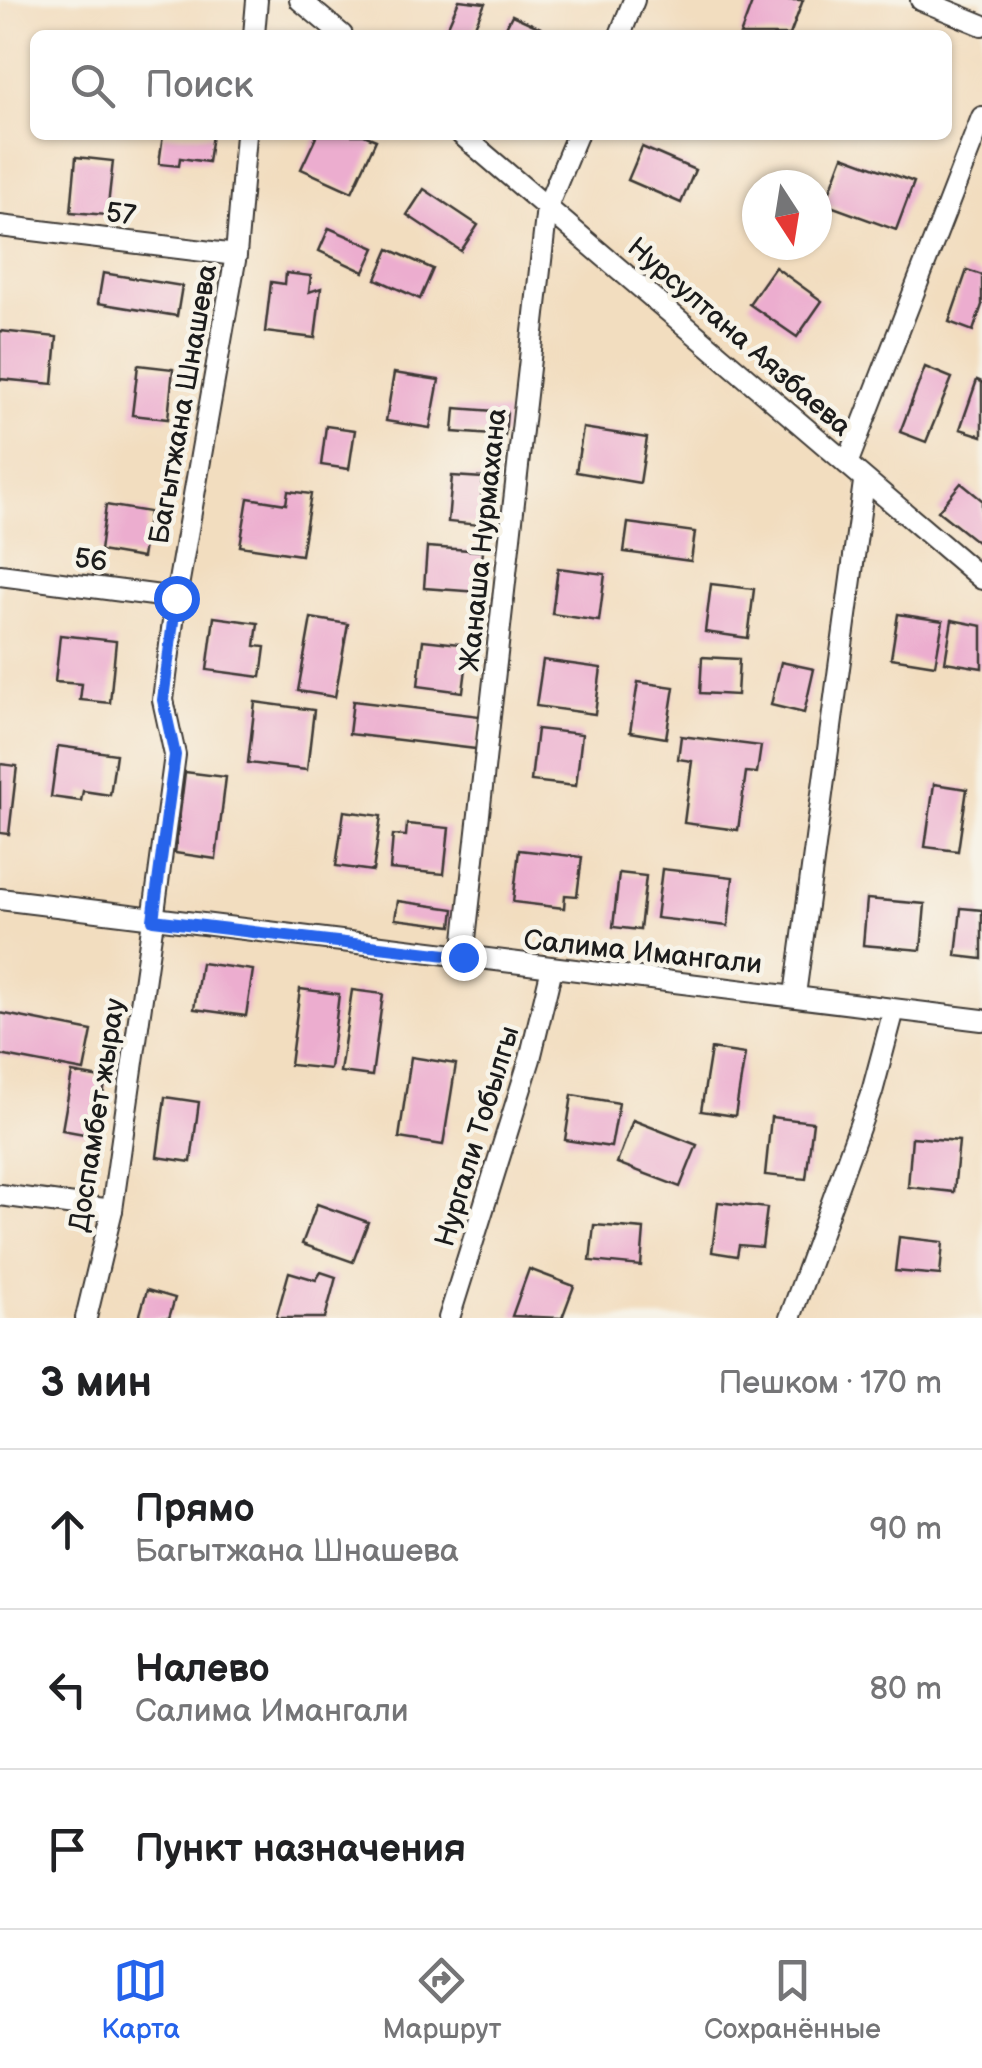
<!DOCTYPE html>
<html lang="ru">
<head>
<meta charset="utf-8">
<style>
	body { margin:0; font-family:"Balsamiq Sans",sans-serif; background:#f2f2f2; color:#202124 }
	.compass { position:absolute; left:742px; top:170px; width:90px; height:90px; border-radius:50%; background:#fff; box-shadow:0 2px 8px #0004; rotate:168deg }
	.stop { position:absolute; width:30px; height:30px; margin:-22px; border:8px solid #2563eb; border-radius:50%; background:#fff }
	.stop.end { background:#2563eb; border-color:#fff; box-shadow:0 2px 10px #0008 }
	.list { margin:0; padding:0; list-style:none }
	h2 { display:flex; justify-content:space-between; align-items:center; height:130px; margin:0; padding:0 40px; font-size:42px }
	h2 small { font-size:32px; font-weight:400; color:#757577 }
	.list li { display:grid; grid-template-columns:65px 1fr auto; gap:30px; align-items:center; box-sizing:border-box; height:160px; padding:0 40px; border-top:2px solid #e0e0e0 }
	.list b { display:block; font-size:38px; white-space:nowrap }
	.list p { margin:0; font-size:32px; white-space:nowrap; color:#757577 }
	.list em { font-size:32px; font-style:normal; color:#757577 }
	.icon { flex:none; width:55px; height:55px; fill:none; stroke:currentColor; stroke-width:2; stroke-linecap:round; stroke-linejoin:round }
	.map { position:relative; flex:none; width:982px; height:1318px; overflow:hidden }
	.search { position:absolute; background:#fff; box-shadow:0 2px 8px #0004; left:30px; right:30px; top:30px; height:110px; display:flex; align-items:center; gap:25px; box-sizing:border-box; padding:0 35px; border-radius:15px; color:#757577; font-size:38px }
	.sheet { height:610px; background:#fff }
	nav { display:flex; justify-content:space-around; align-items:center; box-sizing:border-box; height:140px; border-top:2px solid #e0e0e0; background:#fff; font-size:28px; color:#757577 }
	nav a { display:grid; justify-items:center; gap:5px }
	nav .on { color:#2563eb }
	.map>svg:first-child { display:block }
	.building { fill:#ecadcf }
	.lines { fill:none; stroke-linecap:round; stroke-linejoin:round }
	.minor-casing { stroke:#3c3934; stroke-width:24 }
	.minor { stroke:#fff; stroke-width:20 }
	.route { stroke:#2563eb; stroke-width:12 }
	.labels { text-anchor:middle; stroke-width:9; stroke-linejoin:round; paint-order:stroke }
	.street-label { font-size:28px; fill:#1c1c1c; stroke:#f7f3e8 }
</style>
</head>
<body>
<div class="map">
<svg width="982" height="1318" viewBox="0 0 982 1318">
	<rect width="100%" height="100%" fill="#f7f3e8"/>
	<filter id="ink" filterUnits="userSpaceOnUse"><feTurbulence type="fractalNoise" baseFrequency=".01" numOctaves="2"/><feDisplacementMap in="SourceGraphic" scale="20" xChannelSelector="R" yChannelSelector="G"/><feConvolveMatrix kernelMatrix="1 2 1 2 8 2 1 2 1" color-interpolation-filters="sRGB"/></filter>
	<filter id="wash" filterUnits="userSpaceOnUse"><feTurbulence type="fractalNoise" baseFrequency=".0048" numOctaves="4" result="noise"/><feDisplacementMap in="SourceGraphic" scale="40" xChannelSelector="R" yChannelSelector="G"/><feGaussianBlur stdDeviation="2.25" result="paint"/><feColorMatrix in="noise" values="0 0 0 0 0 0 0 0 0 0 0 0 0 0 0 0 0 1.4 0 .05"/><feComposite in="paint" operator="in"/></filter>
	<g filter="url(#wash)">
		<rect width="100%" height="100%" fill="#f2ddbf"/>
		<g id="blocks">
			<g class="building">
				<polygon points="459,0 485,3 471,35 444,35"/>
				<polygon points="753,0 803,0 790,35 740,35"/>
				<polygon points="512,15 556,35 502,35"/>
				<polygon points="163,135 212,135 208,162 180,158 179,166 159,164"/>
				<polygon points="317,135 364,135 376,140 352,192 301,169"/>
				<polygon points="642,147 695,170 681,203 628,180"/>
				<polygon points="843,156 914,182 896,230 825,204"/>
				<polygon points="76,157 113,161 107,215 71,212"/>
				<polygon points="424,189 478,225 461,251 407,215"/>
				<polygon points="329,228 375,248 364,272 319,251"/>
				<polygon points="389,249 433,269 420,299 376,279"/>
				<polygon points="775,267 822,301 797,337 749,304"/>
				<polygon points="967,270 982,275 982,305 973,331 949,322"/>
				<polygon points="103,273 182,286 177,316 98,303"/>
				<polygon points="286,273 311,276 309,292 321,288 315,338 265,332 271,282 285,284"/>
				<polygon points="0,331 57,337 53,384 0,379"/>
				<polygon points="138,365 173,369 168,419 132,415"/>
				<polygon points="925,367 952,378 926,442 900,432"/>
				<polygon points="394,373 439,380 430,428 386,421"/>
				<polygon points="977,380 982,382 982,436 960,429"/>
				<polygon points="455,408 507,412 505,436 453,432"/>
				<polygon points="326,426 355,430 349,469 321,465"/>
				<polygon points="583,428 647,438 640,483 576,472"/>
				<polygon points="452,476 483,478 479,525 448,522"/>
				<polygon points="961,483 982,500 982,546 938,511"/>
				<polygon points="288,491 311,494 301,555 240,546 248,498 286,504"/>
				<polygon points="106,505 149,512 142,558 100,551"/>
				<polygon points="628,523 695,532 691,561 624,552"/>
				<polygon points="427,547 483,551 479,592 424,588"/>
				<polygon points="558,568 605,574 599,621 552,614"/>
				<polygon points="711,584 754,589 748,638 705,632"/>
				<polygon points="898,614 943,621 935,665 891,658"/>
				<polygon points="214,617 258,623 255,646 265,647 261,677 207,670"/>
				<polygon points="311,618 348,624 335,697 298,691"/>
				<polygon points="952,620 982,626 982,668 945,662"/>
				<polygon points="60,635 116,641 110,703 80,700 82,684 55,682"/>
				<polygon points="423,640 469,645 463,692 418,686"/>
				<polygon points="702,657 739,659 737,695 700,693"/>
				<polygon points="543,660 601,668 595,714 536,706"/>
				<polygon points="781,662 814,669 804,713 771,705"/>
				<polygon points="638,682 674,687 666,738 630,732"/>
				<polygon points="353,701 480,716 476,749 349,734"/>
				<polygon points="255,702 314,710 307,770 248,763"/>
				<polygon points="537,729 582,734 576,786 531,781"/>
				<polygon points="681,736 761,746 757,773 746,772 738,830 684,823 692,761 678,759"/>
				<polygon points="58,746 116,754 110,795 83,791 81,801 51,797"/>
				<polygon points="0,764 17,766 9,834 0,833"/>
				<polygon points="185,772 226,777 216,859 175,853"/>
				<polygon points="934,784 967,789 958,851 925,847"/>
				<polygon points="344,811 381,816 373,871 336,866"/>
				<polygon points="407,824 449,828 444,874 390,869 393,835 406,836"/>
				<polygon points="519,850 582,857 577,896 565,895 564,908 513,902"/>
				<polygon points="662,869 733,877 728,926 656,918"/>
				<polygon points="619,873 646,876 640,930 613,927"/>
				<polygon points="867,899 925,904 921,950 863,945"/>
				<polygon points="398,901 454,909 452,926 395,919"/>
				<polygon points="961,908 982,910 982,959 956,956"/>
				<polygon points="201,963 253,970 246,1016 194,1009"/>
				<polygon points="300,989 339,994 330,1069 290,1065"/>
				<polygon points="352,990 383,994 372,1076 340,1072"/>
				<polygon points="0,1013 92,1031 84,1071 0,1055"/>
				<polygon points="711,1049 745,1054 735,1116 701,1111"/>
				<polygon points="411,1057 456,1064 443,1145 399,1138"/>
				<polygon points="72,1073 106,1079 95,1136 62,1130"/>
				<polygon points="572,1095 619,1103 611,1147 565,1140"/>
				<polygon points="165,1097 199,1102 191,1162 157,1157"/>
				<polygon points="771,1117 813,1122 806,1179 765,1175"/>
				<polygon points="633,1120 697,1145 680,1187 617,1163"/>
				<polygon points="912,1137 959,1141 954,1192 908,1187"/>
				<polygon points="718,1202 767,1208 762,1247 739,1245 737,1256 712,1252"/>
				<polygon points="317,1204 368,1222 353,1262 302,1244"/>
				<polygon points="594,1225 644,1229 641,1266 590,1261"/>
				<polygon points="899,1237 943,1242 940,1275 895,1271"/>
				<polygon points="529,1269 574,1286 562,1318 512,1316"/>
				<polygon points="289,1272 316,1280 321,1272 336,1277 325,1318 276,1318"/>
				<polygon points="147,1290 175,1298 169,1318 139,1318"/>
			</g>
		</g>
	</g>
	<g filter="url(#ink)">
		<use href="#blocks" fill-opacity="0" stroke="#3c3934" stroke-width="2.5"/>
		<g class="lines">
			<g class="minor-casing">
				<g id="minor">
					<polyline points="300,0 342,35"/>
					<polyline points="921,0 982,25"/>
					<polyline points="254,35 257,0"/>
					<polyline points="620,35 634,0"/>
					<polyline points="462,135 982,579"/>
					<polyline points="0,226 236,255"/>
					<polyline points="847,464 982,117"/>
					<polyline points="0,575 176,598"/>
					<polyline points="0,899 982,1020"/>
					<polyline points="463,957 547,207 577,135"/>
					<polyline points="795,995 864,482"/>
					<polyline points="0,1195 112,1210"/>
					<polyline points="86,1318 112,1210 153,920 175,755 163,700 176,598 236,255 246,135"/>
					<polyline points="449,1318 530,1059 552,968"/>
					<polyline points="790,1318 872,1092 894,1010"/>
				</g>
			</g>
			<use href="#minor" class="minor"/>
		</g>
	</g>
	<g class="lines" filter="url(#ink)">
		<polyline class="route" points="176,598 163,700 175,755 153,920 463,957"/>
	</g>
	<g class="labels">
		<g class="street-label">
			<text transform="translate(121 213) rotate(7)" y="10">57</text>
			<text transform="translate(740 336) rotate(41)" y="10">Нурсултана Аязбаева</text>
			<text transform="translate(182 404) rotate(-80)" y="10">Багытжана Шнашева</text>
			<text transform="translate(482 540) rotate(-84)" y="10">Жанаша Нурмахана</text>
			<text transform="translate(91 559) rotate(8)" y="10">56</text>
			<text transform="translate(643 951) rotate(6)" y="10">Салима Имангали</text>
			<text transform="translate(96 1115) rotate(-81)" y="10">Доспамбет жырау</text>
			<text transform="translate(476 1136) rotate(-73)" y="10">Нургали Тобылгы</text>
		</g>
	</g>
</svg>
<svg class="compass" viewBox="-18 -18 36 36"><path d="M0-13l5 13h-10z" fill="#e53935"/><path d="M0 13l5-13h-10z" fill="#757577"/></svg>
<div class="stop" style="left:176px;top:598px"></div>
<div class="stop end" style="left:463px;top:957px"></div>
<div class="search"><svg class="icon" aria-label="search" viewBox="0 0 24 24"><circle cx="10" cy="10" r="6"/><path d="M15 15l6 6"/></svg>Поиск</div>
</div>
<section class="sheet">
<h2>3 мин<small>Пешком · 170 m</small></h2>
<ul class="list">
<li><svg class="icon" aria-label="ahead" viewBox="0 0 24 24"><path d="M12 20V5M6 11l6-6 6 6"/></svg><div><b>Прямо</b><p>Багытжана Шнашева</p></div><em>90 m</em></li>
<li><svg class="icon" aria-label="left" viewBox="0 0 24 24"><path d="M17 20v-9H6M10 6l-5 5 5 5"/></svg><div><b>Налево</b><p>Салима Имангали</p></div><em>80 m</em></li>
<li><svg class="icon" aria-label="arrive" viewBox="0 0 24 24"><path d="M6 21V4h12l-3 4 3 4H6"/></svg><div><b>Пункт назначения</b></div></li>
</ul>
</section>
<nav>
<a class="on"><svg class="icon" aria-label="map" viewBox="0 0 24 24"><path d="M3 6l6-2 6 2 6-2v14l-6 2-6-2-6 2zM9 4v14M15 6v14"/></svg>Карта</a>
<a><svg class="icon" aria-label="directions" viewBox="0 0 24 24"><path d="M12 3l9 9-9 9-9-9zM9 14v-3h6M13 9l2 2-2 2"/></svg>Маршрут</a>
<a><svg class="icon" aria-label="saved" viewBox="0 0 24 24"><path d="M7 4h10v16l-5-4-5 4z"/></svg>Сохранённые</a>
</nav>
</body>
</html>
